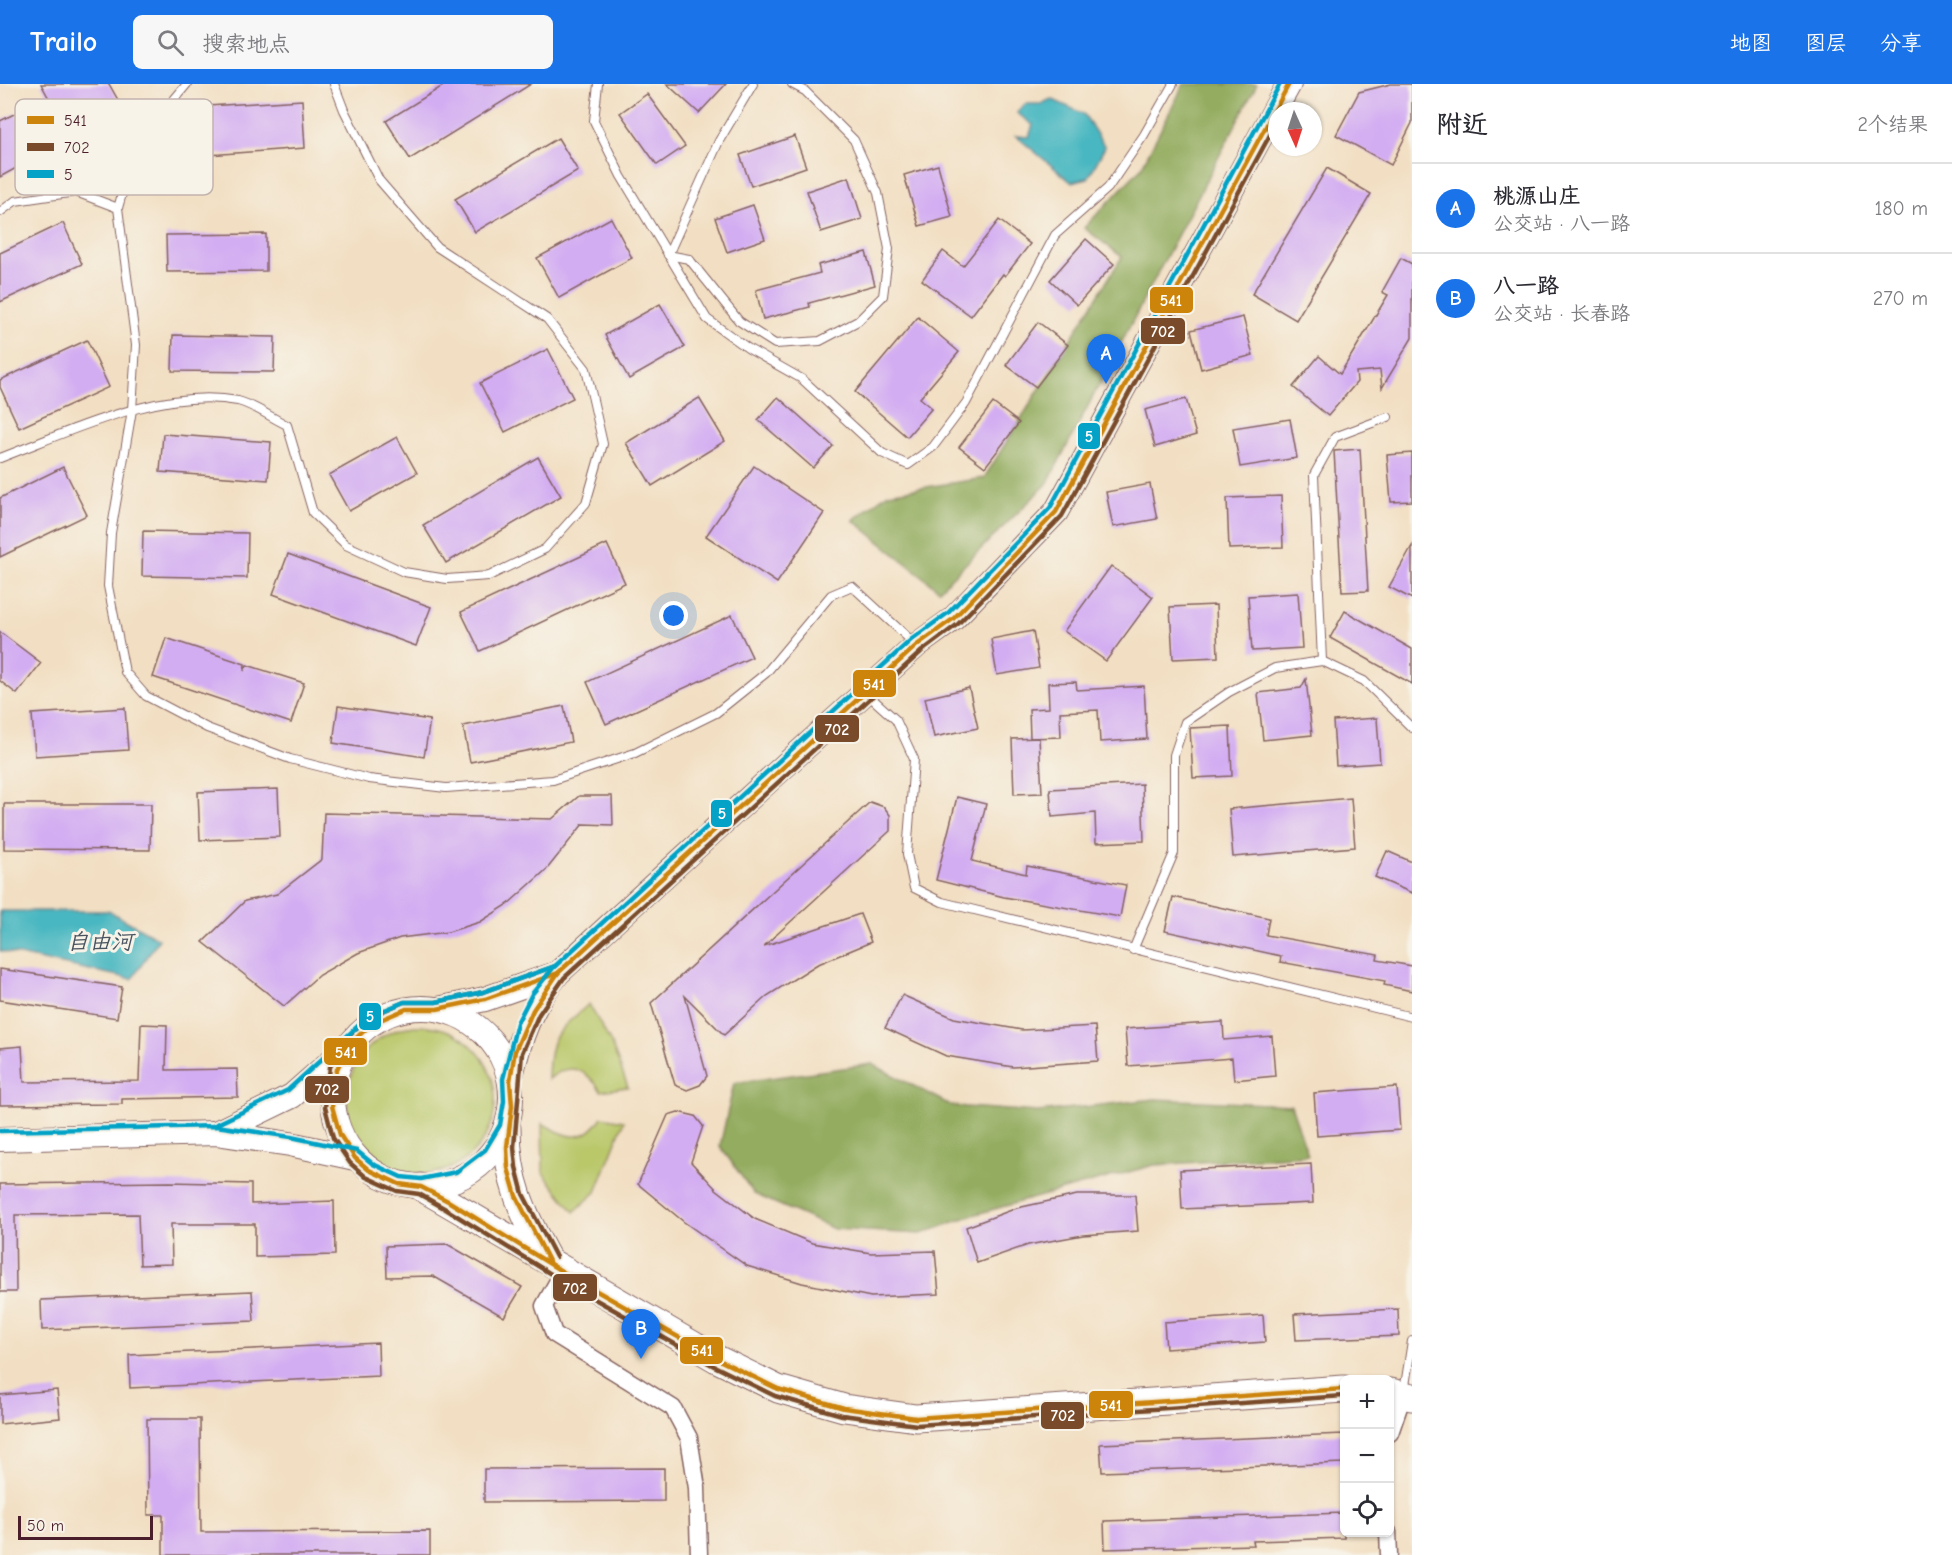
<!DOCTYPE html>
<html lang="zh">
<head>
<meta charset="utf-8">
<style>
	body { margin:0; font-family:"Comic Neue","LXGW WenKai TC",sans-serif; background:#f7f7f7; color:#2b2b33 }
	.controls { position:absolute; right:18px; bottom:18px; display:grid; overflow:hidden; border-radius:9px; box-shadow:0 2px 4px #0004 }
	.controls button { width:54px; height:54px; display:grid; place-items:center; padding:0; border:0; border-bottom:2px solid #e1e1e2; background:#fff; color:#2b2b33; font:30px sans-serif }
	.compass { position:absolute; left:1268px; top:18px; width:54px; height:54px; border-radius:50%; background:#fff; box-shadow:0 2px 4px #0004; rotate:177deg }
	.scale { position:absolute; left:18px; bottom:15px; width:135px; box-sizing:border-box; padding-left:6px; border:3px solid #4a1f2b; border-top:0; font-size:16px; line-height:21px; white-space:nowrap; color:#4a1f2b; -webkit-text-stroke:4px #f7f3e8; paint-order:stroke }
	.you { position:absolute; left:674px; top:532px; width:21px; height:21px; margin:-15px; border:4px solid #fff; border-radius:50%; background:#1a73e8; box-shadow:0 0 0 9px #1a73e833 }
	.badge { display:grid; place-items:center; width:39px; height:39px; border-radius:50%; background:#1a73e8; color:#fff; font-size:20px; font-weight:700 }
	.pin { position:absolute; translate:-50% -50px; filter:drop-shadow(0 2px 3px #0008) }
	.pin::after { content:''; position:absolute; top:32px; width:21px; height:18px; background:inherit; clip-path:polygon(0 0,100% 0,50% 100%) }
	.list { margin:0; padding:0; list-style:none }
	h2 { display:flex; justify-content:space-between; align-items:center; height:78px; margin:0; padding:0 24px; font-size:26px }
	h2 small { font-size:20px; font-weight:400; color:#7c7c81 }
	.list li { display:grid; grid-template-columns:39px 1fr auto; gap:18px; align-items:center; box-sizing:border-box; height:90px; padding:0 24px; border-top:2px solid #e1e1e2 }
	.list b { display:block; font-size:22px; white-space:nowrap }
	.list p { margin:0; font-size:20px; white-space:nowrap; color:#7c7c81 }
	.list em { font-size:20px; font-style:normal; color:#7c7c81 }
	.icon { flex:none; width:33px; height:33px; fill:none; stroke:currentColor; stroke-width:2; stroke-linecap:round; stroke-linejoin:round }
	.map { position:relative; flex:none; width:1412px; height:1471px; overflow:hidden }
	header { display:flex; align-items:center; gap:36px; box-sizing:border-box; height:84px; padding:0 30px; background:#1a73e8; color:#fff }
	header strong { font-size:28px }
	nav { display:flex; gap:33px; margin-inline-start:auto; font-size:21px }
	.search { width:420px; height:54px; background:#f7f7f7; display:flex; align-items:center; gap:15px; box-sizing:border-box; padding:0 21px; border-radius:9px; color:#7c7c81; font-size:22px }
	main { display:flex }
	aside { flex:1; background:#fff }
	.map>svg:first-child { display:block }
	.green { fill:#bac86a; stroke:#82744a; stroke-width:1.5 }
	.forest { fill:#93ac5e; stroke:#6e6644; stroke-width:1.5 }
	.water { fill:#48b7c1; stroke:#496b76; stroke-width:1.5 }
	.building { fill:#d3adf2 }
	.lines { fill:none; stroke-linecap:round; stroke-linejoin:round }
	.lane-casing { stroke:#856260; stroke-width:10 }
	.street-casing { stroke:#856260; stroke-width:19 }
	.secondary-casing { stroke:#856260; stroke-width:26 }
	.primary-casing { stroke:#856260; stroke-width:29 }
	.lane { stroke:#fff; stroke-width:8 }
	.street { stroke:#fff; stroke-width:16 }
	.secondary { stroke:#fff; stroke-width:24 }
	.primary { stroke:#fff; stroke-width:27 }
	.bus-1-casing { stroke:#f7f3e8; stroke-width:9 }
	.bus-2-casing { stroke:#f7f3e8; stroke-width:9 }
	.bus-3-casing { stroke:#f7f3e8; stroke-width:9 }
	.bus-1 { stroke:#cc840b; stroke-width:4.5 }
	.bus-2 { stroke:#7a4b2a; stroke-width:4.5 }
	.bus-3 { stroke:#04a2c6; stroke-width:4.5 }
	.labels { text-anchor:middle; stroke-width:6; stroke-linejoin:round; paint-order:stroke }
	.water-label { font-size:22px; font-style:italic; fill:#495460; stroke:#f7f3e8 }
	.key { fill:#f7f3e8; stroke:#c3b3af; stroke-width:1.5 }
	.key-label { font-size:16px; fill:#4a1f2b }
	.line-badge { stroke:#f7f3e8; stroke-width:2 }
	.badge-label { font-size:16px; text-anchor:middle; font-weight:bold; fill:#fff }
</style>
</head>
<body>
<header>
<strong>Trailo</strong>
<div class="search"><svg class="icon" aria-label="search" viewBox="0 0 24 24"><circle cx="10" cy="10" r="6"/><path d="M15 15l6 6"/></svg>搜索地点</div>
<nav><a>地图</a><a>图层</a><a>分享</a></nav>
</header>
<main>
<div class="map">
<svg width="1412" height="1471" viewBox="0 0 1412 1471">
	<rect width="100%" height="100%" fill="#f7f3e8"/>
	<filter id="ink" filterUnits="userSpaceOnUse"><feTurbulence type="fractalNoise" baseFrequency=".0167" numOctaves="2"/><feDisplacementMap in="SourceGraphic" scale="12" xChannelSelector="R" yChannelSelector="G"/><feConvolveMatrix kernelMatrix="1 2 1 2 8 2 1 2 1" color-interpolation-filters="sRGB"/></filter>
	<filter id="wash" filterUnits="userSpaceOnUse"><feTurbulence type="fractalNoise" baseFrequency=".008" numOctaves="4" result="noise"/><feDisplacementMap in="SourceGraphic" scale="24" xChannelSelector="R" yChannelSelector="G"/><feGaussianBlur stdDeviation="1.35" result="paint"/><feColorMatrix in="noise" values="0 0 0 0 0 0 0 0 0 0 0 0 0 0 0 0 0 1.4 0 .05"/><feComposite in="paint" operator="in"/></filter>
	<g filter="url(#wash)">
		<rect width="100%" height="100%" fill="#f2dfc3"/>
		<g class="green">
			<path d="M 589,920 L 611,959 L 628,1003 L 601,1007 C 586,985 569,976 548,996 C 549,950 556,949 589,920 Z"/>
			<circle cx="421" cy="1016" r="74"/>
			<path d="M 602,1033 L 624,1037 L 596,1108 L 574,1128 L 543,1089 L 542,1039 C 567,1054 584,1061 602,1033 Z"/>
		</g>
		<g class="forest">
			<polygon points="1184,0 1257,0 1047,400 939,506 853,436 888,409 984,394 1122,173 1084,144 1141,84"/>
			<polygon points="872,980 952,1022 1038,1028 1155,1015 1291,1021 1308,1071 1154,1081 973,1131 921,1150 834,1145 754,1110 720,1062 734,999"/>
		</g>
		<g class="water">
			<polygon points="1051,15 1084,30 1105,63 1088,94 1071,98 1016,52 1029,53 1033,41 1017,29 1025,20 1041,20"/>
			<polygon points="0,827 109,827 159,855 132,895 0,867"/>
		</g>
		<g id="blocks">
			<g class="building">
				<polygon points="41,0 109,0 118,16 66,45"/>
				<polygon points="446,0 531,0 410,75 386,37"/>
				<polygon points="667,0 726,0 699,29"/>
				<polygon points="1391,0 1412,0 1412,39 1391,81 1336,51 1359,8"/>
				<polygon points="647,10 685,62 657,81 620,29"/>
				<polygon points="302,16 305,64 195,72 192,23"/>
				<polygon points="16,29 40,71 0,93 0,37"/>
				<polygon points="795,52 806,83 751,102 740,71"/>
				<polygon points="558,54 578,87 475,148 455,115"/>
				<polygon points="938,81 952,133 919,142 904,91"/>
				<polygon points="1327,84 1371,110 1296,236 1252,210"/>
				<polygon points="849,93 862,135 821,148 807,107"/>
				<polygon points="753,121 765,155 727,168 715,134"/>
				<polygon points="611,134 632,174 559,214 537,174"/>
				<polygon points="999,136 1030,160 1005,192 1003,190 971,232 922,196 943,167 963,182"/>
				<polygon points="63,139 82,180 0,218 0,169"/>
				<polygon points="266,150 266,187 167,188 166,151"/>
				<polygon points="1086,155 1114,180 1077,221 1050,196"/>
				<polygon points="866,168 875,201 809,219 810,223 763,235 756,206 820,189 818,181"/>
				<polygon points="1401,174 1412,180 1412,254 1382,304 1380,286 1356,288 1357,298 1328,332 1293,303 1319,272 1340,290 1388,211 1382,208"/>
				<polygon points="660,220 685,263 629,295 605,251"/>
				<polygon points="918,233 959,268 920,314 932,324 907,353 855,308"/>
				<polygon points="1243,233 1253,271 1201,285 1191,246"/>
				<polygon points="1038,238 1068,261 1036,303 1006,281"/>
				<polygon points="173,251 275,253 274,288 172,287"/>
				<polygon points="87,256 109,303 19,344 0,303 0,296"/>
				<polygon points="548,265 573,314 505,348 480,299"/>
				<polygon points="778,313 833,362 813,384 758,336"/>
				<polygon points="699,314 725,357 652,402 626,359"/>
				<polygon points="1186,315 1196,351 1155,363 1145,326"/>
				<polygon points="993,319 1019,339 985,383 959,363"/>
				<polygon points="1290,335 1297,374 1240,383 1233,344"/>
				<polygon points="163,350 271,358 268,396 160,388"/>
				<polygon points="397,353 417,389 349,427 329,391"/>
				<polygon points="1360,365 1368,507 1342,508 1334,367"/>
				<polygon points="1412,369 1412,417 1391,418 1387,371"/>
				<polygon points="538,373 561,412 446,479 423,441"/>
				<polygon points="754,382 824,429 777,499 706,452"/>
				<polygon points="63,383 87,431 0,473 0,414"/>
				<polygon points="1150,400 1157,435 1113,443 1106,408"/>
				<polygon points="1281,412 1283,463 1229,465 1227,414"/>
				<polygon points="143,447 248,449 247,494 142,492"/>
				<polygon points="607,460 625,499 480,567 461,528"/>
				<polygon points="1412,462 1412,515 1389,503"/>
				<polygon points="288,470 431,523 416,562 273,510"/>
				<polygon points="1111,482 1153,513 1106,577 1064,547"/>
				<polygon points="1298,509 1302,564 1252,567 1248,512"/>
				<polygon points="1216,521 1218,573 1173,575 1170,523"/>
				<polygon points="1345,527 1412,565 1412,600 1330,554"/>
				<polygon points="732,531 752,573 606,640 587,598"/>
				<polygon points="1033,547 1039,584 997,591 991,555"/>
				<polygon points="0,548 41,579 17,610 0,597"/>
				<polygon points="166,554 245,580 244,587 247,581 304,599 291,639 153,593"/>
				<polygon points="1306,595 1312,651 1263,656 1258,609 1301,604"/>
				<polygon points="1076,598 1077,606 1144,602 1147,655 1100,658 1098,626 1060,628 1061,653 1030,654 1029,625 1049,624 1048,599"/>
				<polygon points="969,604 978,644 934,653 925,614"/>
				<polygon points="338,622 430,636 424,673 333,659"/>
				<polygon points="564,622 571,658 470,678 463,642"/>
				<polygon points="125,624 128,666 35,672 32,630"/>
				<polygon points="1377,634 1380,679 1336,682 1333,637"/>
				<polygon points="1230,642 1232,692 1193,694 1190,644"/>
				<polygon points="1039,654 1042,709 1014,710 1012,655"/>
				<polygon points="1142,700 1144,757 1096,759 1095,729 1052,733 1050,705"/>
				<polygon points="278,705 280,753 200,756 198,708"/>
				<polygon points="579,712 612,712 613,741 583,740 547,785 507,821 480,838 448,848 400,854 358,869 319,891 284,922 203,858 245,817 277,810 322,775 324,729 552,735"/>
				<polygon points="957,713 986,720 972,777 1026,790 1027,782 1126,801 1120,833 1004,813 936,796"/>
				<polygon points="1351,714 1355,763 1233,773 1229,725"/>
				<polygon points="870,718 884,723 890,731 890,747 764,862 860,830 871,858 816,881 767,912 724,951 685,912 707,992 700,1001 687,1006 675,1001 651,919"/>
				<polygon points="4,720 151,720 150,766 4,765"/>
				<polygon points="1387,767 1412,778 1412,809 1375,793"/>
				<polygon points="1173,813 1269,834 1266,851 1378,871 1377,876 1412,882 1412,907 1384,901 1385,897 1280,878 1281,872 1165,847"/>
				<polygon points="0,885 122,903 117,934 0,916"/>
				<polygon points="902,911 954,934 1022,946 1095,942 1098,977 1013,983 946,972 885,944"/>
				<polygon points="1223,938 1224,956 1272,952 1275,992 1234,996 1232,974 1128,982 1125,945"/>
				<polygon points="141,940 167,941 166,986 237,985 238,1013 122,1015 122,1020 0,1021 0,964 22,962 24,998 139,997"/>
				<polygon points="1397,1003 1400,1046 1317,1052 1314,1009"/>
				<polygon points="678,1028 695,1032 703,1042 691,1078 716,1105 755,1135 812,1159 871,1169 935,1167 939,1210 871,1213 802,1199 747,1182 684,1138 638,1100 668,1031"/>
				<polygon points="1311,1080 1313,1119 1182,1125 1180,1086"/>
				<polygon points="170,1098 251,1100 251,1120 334,1117 335,1171 255,1173 255,1140 171,1140 172,1180 140,1181 138,1130 15,1131 16,1208 0,1208 0,1100"/>
				<polygon points="1077,1111 1135,1111 1138,1147 1083,1151 1028,1161 977,1179 966,1143 1017,1124"/>
				<polygon points="447,1160 522,1203 504,1233 433,1192 387,1193 386,1162"/>
				<polygon points="252,1207 254,1237 42,1246 41,1216"/>
				<polygon points="1398,1225 1399,1252 1296,1256 1294,1230"/>
				<polygon points="1263,1231 1265,1258 1166,1265 1164,1238"/>
				<polygon points="378,1259 379,1292 130,1304 129,1271"/>
				<polygon points="57,1306 60,1334 0,1340 0,1311"/>
				<polygon points="147,1335 200,1335 201,1448 430,1447 430,1471 163,1471 163,1431 148,1431"/>
				<polygon points="1344,1350 1344,1379 1102,1388 1100,1360"/>
				<polygon points="664,1384 664,1417 484,1418 484,1385"/>
				<polygon points="1344,1429 1344,1454 1253,1457 1254,1461 1105,1465 1104,1437"/>
			</g>
		</g>
	</g>
	<g filter="url(#ink)">
		<use href="#blocks" fill-opacity="0" stroke="#856260" stroke-width="1.5"/>
		<g class="lines">
			<g class="lane-casing">
				<g id="lane">
					<polyline points="187,0 136,61 118,124 136,261 132,326 111,449 108,502 125,588 146,612 207,644 290,675 369,695 446,704 553,696 635,669 716,629 766,589 831,511 852,502 916,561"/>
					<polyline points="598,0 594,37 621,92 707,235 749,265 802,295 882,369 908,381 933,363 966,319 1055,151 1108,104 1144,51 1173,0"/>
					<polyline points="753,0 719,57 668,171 689,175 739,237 775,260 820,257 858,237 883,212 889,165 878,109 854,56 805,7 792,0"/>
					<polyline points="0,128 15,117 76,108 118,124"/>
					<path d="M 0,374 C 71,347 161,303 238,317 C 254,321 272,334 287,341 L 313,429 L 346,461 L 404,488 L 447,495 L 489,492 L 545,465 L 586,419 L 603,360 L 586,285 L 547,235 L 437,163 L 379,96 L 344,26 L 334,0"/>
					<polyline points="1322,577 1314,391 1335,353 1388,333"/>
					<polyline points="866,609 896,636 914,675 907,770 914,804 942,818 1412,933"/>
					<polyline points="1133,866 1174,769 1174,671 1185,638 1229,608 1275,584 1322,577 1364,597 1412,644"/>
					<polyline points="1404,1308 1412,1257"/>
				</g>
			</g>
			<g class="street-casing">
				<g id="street">
					<polyline points="563,1188 544,1222 554,1250 673,1324 689,1354 697,1404 699,1471"/>
					<polyline points="1390,1349 1403,1311"/>
					<polyline points="1388,1448 1389,1471"/>
				</g>
			</g>
			<g class="secondary-casing">
				<g id="secondary">
					<circle cx="422" cy="1013" r="89"/>
					<polyline points="438,925 485,915 556,890"/>
					<path d="M 510,996 C 520,952 530,924 558,889 L 917,561 L 953,535 L 1056,428 L 1289,0"/>
					<polyline points="216,1049 292,1012 343,967"/>
					<polyline points="0,1055 216,1049 290,1060 355,1074"/>
				</g>
			</g>
			<g class="primary-casing">
				<g id="primary">
					<path d="M 507,1044 C 507,1097 523,1130 548,1176"/>
					<polyline points="421,1103 717,1275 778,1305 844,1324 916,1334 1344,1305"/>
					<polyline points="1390,1308 1412,1313"/>
				</g>
			</g>
			<use href="#lane" class="lane"/>
			<use href="#street" class="street"/>
			<use href="#secondary" class="secondary"/>
			<use href="#primary" class="primary"/>
			<g class="bus-1-casing">
				<g id="bus-1">
					<polyline points="558,889 485,915 437,925 406,925 371,940 349,961 337,985 332,1022 340,1051 355,1074 369,1086 399,1100 421,1103 448,1117 563,1188 717,1275 778,1305 844,1324 916,1334 1344,1305"/>
					<polyline points="549,1177 516,1112 508,1084 507,1063 512,1022 510,997 515,967 533,926 558,889 917,561 953,535 1056,428 1289,0"/>
				</g>
			</g>
			<g class="bus-2-casing">
				<g id="bus-2">
					<polyline points="555,882 483,908 436,918 404,918 367,934 344,956 330,983 325,1023 333,1054 350,1079 366,1093 397,1107 419,1110 444,1124 559,1195 714,1282 775,1312 842,1331 917,1341 1344,1312"/>
					<polyline points="556,1173 523,1110 516,1083 514,1063 522,969 539,930 564,894 922,567 958,540 1062,432 1277,38"/>
				</g>
			</g>
			<g class="bus-3-casing">
				<g id="bus-3">
					<polyline points="213,1042 288,1006 368,933 404,918 436,918 483,908 555,882"/>
					<polyline points="0,1047 216,1042 291,1053 357,1067 373,1080 401,1093 421,1095 456,1088 485,1066 500,1041 504,1017 503,995 517,939 532,910 553,884 912,555 948,529 1050,424 1280,0"/>
				</g>
			</g>
			<use href="#bus-1" class="bus-1"/>
			<use href="#bus-2" class="bus-2"/>
			<use href="#bus-3" class="bus-3"/>
		</g>
	</g>
	<g class="labels">
		<g class="water-label">
			<text x="100" y="865">自由河</text>
		</g>
	</g>
	<rect x="15" y="15" width="198" height="96" rx="9" class="key"/>
	<rect x="27" y="32" width="27" height="8" fill="#cc840b"/>
	<rect x="27" y="59" width="27" height="8" fill="#7a4b2a"/>
	<rect x="27" y="86" width="27" height="8" fill="#04a2c6"/>
	<g class="key-label">
		<text x="64" y="42">541</text>
		<text x="64" y="69">702</text>
		<text x="64" y="96">5</text>
	</g>
	<g class="line-badge">
		<rect x="1149" y="202" width="45" height="28" rx="6" fill="#cc840b"/>
		<rect x="1140" y="233" width="46" height="28" rx="6" fill="#7a4b2a"/>
		<rect x="1077" y="338" width="24" height="28" rx="6" fill="#04a2c6"/>
		<rect x="852" y="585" width="45" height="29" rx="6" fill="#cc840b"/>
		<rect x="814" y="630" width="46" height="29" rx="6" fill="#7a4b2a"/>
		<rect x="710" y="715" width="23" height="29" rx="6" fill="#04a2c6"/>
		<rect x="358" y="918" width="24" height="29" rx="6" fill="#04a2c6"/>
		<rect x="323" y="953" width="45" height="29" rx="6" fill="#cc840b"/>
		<rect x="304" y="991" width="46" height="29" rx="6" fill="#7a4b2a"/>
		<rect x="552" y="1189" width="46" height="29" rx="6" fill="#7a4b2a"/>
		<rect x="679" y="1252" width="45" height="29" rx="6" fill="#cc840b"/>
		<rect x="1088" y="1306" width="46" height="29" rx="6" fill="#cc840b"/>
		<rect x="1040" y="1317" width="45" height="29" rx="6" fill="#7a4b2a"/>
	</g>
	<g class="badge-label">
		<text x="1171" y="222">541</text>
		<text x="1163" y="253">702</text>
		<text x="1089" y="358">5</text>
		<text x="874" y="606">541</text>
		<text x="837" y="651">702</text>
		<text x="722" y="735">5</text>
		<text x="370" y="938">5</text>
		<text x="346" y="974">541</text>
		<text x="327" y="1011">702</text>
		<text x="575" y="1210">702</text>
		<text x="702" y="1272">541</text>
		<text x="1111" y="1327">541</text>
		<text x="1063" y="1337">702</text>
	</g>
</svg>
<div class="controls">
<button>+</button>
<button>−</button>
<button><svg class="icon" aria-label="locate" viewBox="0 0 24 24"><circle cx="12" cy="12" r="6"/><path d="M12 2v4M12 18v4M2 12h4M18 12h4"/></svg></button>
</div>
<svg class="compass" viewBox="-18 -18 36 36"><path d="M0-13l5 13h-10z" fill="#e53935"/><path d="M0 13l5-13h-10z" fill="#7c7c81"/></svg>
<div class="scale">50 m</div>
<div class="you"></div>
<div class="pin badge" style="left:1106px;top:300px">A</div>
<div class="pin badge" style="left:641px;top:1275px">B</div>
</div>
<aside>
<h2>附近<small>2个结果</small></h2>
<ul class="list">
<li><span class="badge">A</span><div><b>桃源山庄</b><p>公交站 · 八一路</p></div><em>180 m</em></li>
<li><span class="badge">B</span><div><b>八一路</b><p>公交站 · 长春路</p></div><em>270 m</em></li>
</ul>
</aside>
</main>
</body>
</html>
